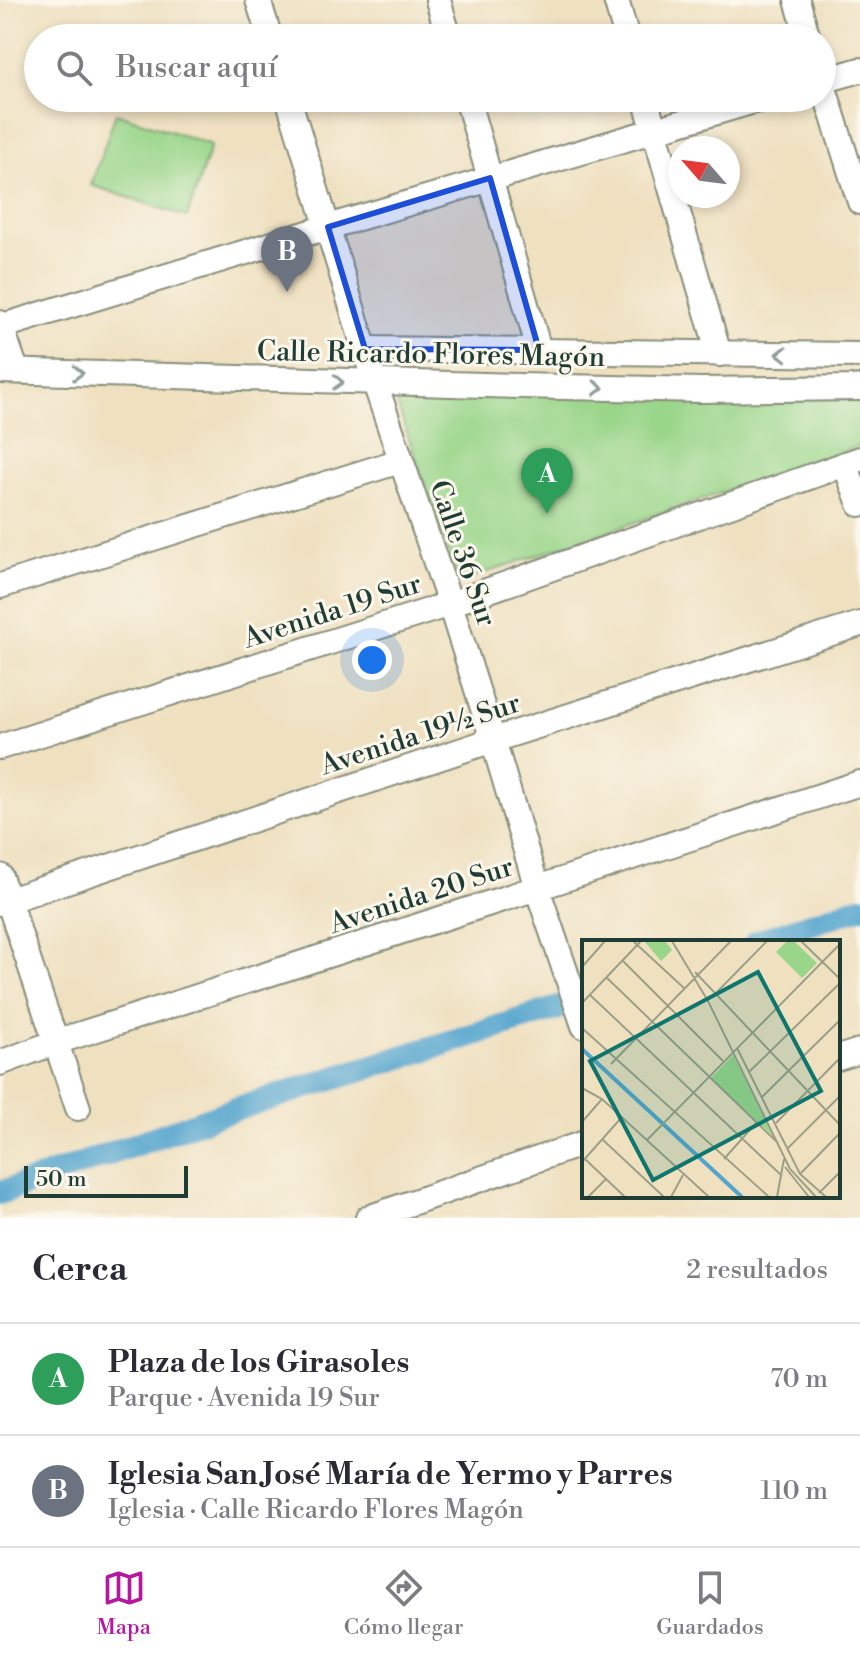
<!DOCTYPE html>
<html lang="es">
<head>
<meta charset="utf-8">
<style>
	body { margin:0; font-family:"Libre Bodoni",serif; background:#f2f2f3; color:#2b2b33 }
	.compass { position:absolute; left:668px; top:136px; width:72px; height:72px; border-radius:50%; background:#fff; box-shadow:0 4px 12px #0003; rotate:298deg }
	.scale { position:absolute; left:24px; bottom:20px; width:164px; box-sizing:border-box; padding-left:8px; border:4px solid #1f3d34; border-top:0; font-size:22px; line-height:28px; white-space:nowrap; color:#1f3d34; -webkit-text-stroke:6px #fbf7ec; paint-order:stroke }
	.you { position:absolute; left:372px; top:660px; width:28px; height:28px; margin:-20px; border:6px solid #fff; border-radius:50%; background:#1a73e8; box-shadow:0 0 0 12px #1a73e833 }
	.badge { display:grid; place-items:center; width:52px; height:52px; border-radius:50%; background:#b5179e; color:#fff; font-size:26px; font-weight:700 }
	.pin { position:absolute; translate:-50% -66px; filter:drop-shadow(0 2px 4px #0008) }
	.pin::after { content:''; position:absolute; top:42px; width:28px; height:24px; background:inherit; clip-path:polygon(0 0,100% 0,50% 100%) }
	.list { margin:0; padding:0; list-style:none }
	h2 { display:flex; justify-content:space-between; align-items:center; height:104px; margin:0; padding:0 32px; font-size:34px }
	h2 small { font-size:26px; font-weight:400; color:#7c7c81 }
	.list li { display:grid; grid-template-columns:52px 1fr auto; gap:24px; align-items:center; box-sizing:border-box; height:112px; padding:0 32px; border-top:2px solid #e1e1e2 }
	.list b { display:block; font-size:30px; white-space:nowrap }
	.list p { margin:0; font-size:26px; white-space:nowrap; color:#7c7c81 }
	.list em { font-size:26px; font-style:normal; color:#7c7c81 }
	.icon { flex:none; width:44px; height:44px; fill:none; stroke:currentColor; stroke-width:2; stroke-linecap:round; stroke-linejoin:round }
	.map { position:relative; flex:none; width:860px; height:1218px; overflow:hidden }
	.search { position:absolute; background:#fff; box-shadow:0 4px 12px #0003; left:24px; right:24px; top:24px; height:88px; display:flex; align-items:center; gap:20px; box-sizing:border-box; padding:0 28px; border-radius:44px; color:#7c7c81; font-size:30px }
	.sheet { height:328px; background:#fff }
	nav { display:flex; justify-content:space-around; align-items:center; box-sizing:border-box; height:112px; border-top:2px solid #e1e1e2; background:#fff; font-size:22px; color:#7c7c81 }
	nav a { display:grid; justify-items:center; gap:4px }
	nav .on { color:#b5179e }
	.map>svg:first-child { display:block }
	.park { fill:#9ad68a; stroke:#5c8a5f; stroke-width:2 }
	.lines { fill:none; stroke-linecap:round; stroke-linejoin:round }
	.canal { stroke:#54a5ce; stroke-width:24 }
	.street-casing { stroke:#878e7a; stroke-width:28 }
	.street { stroke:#fff; stroke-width:24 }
	.oneway { stroke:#8f9e9a }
	.marked { fill:#1d4ed8; fill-opacity:0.2; stroke:#1d4ed8; stroke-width:6; stroke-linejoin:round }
	.labels { text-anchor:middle; stroke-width:6; stroke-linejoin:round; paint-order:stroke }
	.street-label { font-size:28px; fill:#1f3d34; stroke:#fbf7ec }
	.inset-river { fill:none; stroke:#54a5ce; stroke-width:4 }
	.inset-road { fill:none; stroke:#9c9f88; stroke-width:2 }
	.view { fill:#0f766e; fill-opacity:0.15; stroke:#0f766e; stroke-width:4 }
	.inset-edge { fill:none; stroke:#1f3d34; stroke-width:4 }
</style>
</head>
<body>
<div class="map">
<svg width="860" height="1218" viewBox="0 0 860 1218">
	<rect width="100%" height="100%" fill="#fbf7ec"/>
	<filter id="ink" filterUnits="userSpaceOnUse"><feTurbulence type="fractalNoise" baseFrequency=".0125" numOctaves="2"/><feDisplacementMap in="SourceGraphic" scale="16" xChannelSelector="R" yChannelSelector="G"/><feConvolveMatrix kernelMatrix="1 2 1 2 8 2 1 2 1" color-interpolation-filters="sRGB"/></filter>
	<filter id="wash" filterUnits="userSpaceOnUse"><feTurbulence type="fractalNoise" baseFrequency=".006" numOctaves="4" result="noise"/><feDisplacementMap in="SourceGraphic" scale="32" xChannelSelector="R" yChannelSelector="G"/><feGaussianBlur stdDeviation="1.8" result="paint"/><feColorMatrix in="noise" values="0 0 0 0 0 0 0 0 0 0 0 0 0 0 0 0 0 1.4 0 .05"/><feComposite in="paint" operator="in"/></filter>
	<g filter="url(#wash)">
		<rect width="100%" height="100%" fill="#efe0c0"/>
		<g class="park">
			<polygon points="116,113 211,145 187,217 91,185"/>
			<polygon points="392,389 860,399 860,446 458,582"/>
		</g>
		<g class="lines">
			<g class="canal">
				<polyline points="756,942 860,907"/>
				<polyline points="0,1193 226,1112 584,1000"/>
			</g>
		</g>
	</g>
	<g filter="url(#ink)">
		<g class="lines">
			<g class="street-casing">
				<g id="street">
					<polyline points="258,0 270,38"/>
					<polyline points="438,0 449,38"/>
					<polyline points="616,0 627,38"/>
					<polyline points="797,0 808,38"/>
					<polyline points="822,81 860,70"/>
					<polyline points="822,82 860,202"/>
					<polyline points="288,98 375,383 450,604 493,740 537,888 584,1026"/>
					<polyline points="467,98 539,350"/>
					<polyline points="645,98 719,354"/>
					<polyline points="0,323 16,370"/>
					<polyline points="0,327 328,227 764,98"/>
					<polyline points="365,349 860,355"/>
					<polyline points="0,371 520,386 702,390 860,388"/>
					<polyline points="845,464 860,504"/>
					<polyline points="0,586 400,461"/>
					<polyline points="0,747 450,604 860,459"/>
					<polyline points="0,876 78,1108"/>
					<polyline points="0,903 493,740 860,624"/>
					<polyline points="838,1058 860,1051"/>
					<polyline points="0,1063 56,1042 537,888 860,783"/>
					<polyline points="368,1218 584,1143"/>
				</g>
			</g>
			<use href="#street" class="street"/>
		</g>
		<defs><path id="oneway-chevron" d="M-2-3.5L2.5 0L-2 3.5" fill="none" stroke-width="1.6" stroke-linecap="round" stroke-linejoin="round" transform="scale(2)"/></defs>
		<g class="oneway">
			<use href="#oneway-chevron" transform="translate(782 354) rotate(-180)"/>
			<use href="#oneway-chevron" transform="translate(78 373) rotate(2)"/>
			<use href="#oneway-chevron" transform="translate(338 382) rotate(2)"/>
			<use href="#oneway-chevron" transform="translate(598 388) rotate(1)"/>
		</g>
	</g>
	<path class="marked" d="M 490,178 L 539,350 L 365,349 L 328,227 Z"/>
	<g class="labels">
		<g class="street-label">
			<text transform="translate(431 353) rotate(1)" y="10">Calle Ricardo Flores Magón</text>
			<text transform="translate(464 553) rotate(71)" y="10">Calle 36 Sur</text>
			<text transform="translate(332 610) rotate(-18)" y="10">Avenida 19 Sur</text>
			<text transform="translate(420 733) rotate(-18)" y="10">Avenida 19½ Sur</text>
			<text transform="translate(421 894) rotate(-18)" y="10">Avenida 20 Sur</text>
		</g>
	</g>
	<g transform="translate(582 940)">
		<rect width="258" height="258" fill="#efe0c0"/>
		<path d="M 62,1 L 83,1 L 90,10 L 79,21 ZM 205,1 L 212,1 L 235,23 L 220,38 L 194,12 ZM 151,115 L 193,198 L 129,138 Z" fill="#9ad68a"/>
		<path class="inset-river" d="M 0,109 L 160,257"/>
		<path class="inset-road" d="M 51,1 L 102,48M 90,1 L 126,61 L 208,229 L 234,257M 219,1 L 258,39M 40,20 L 141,121M 0,27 L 23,1M 113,32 L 258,185M 24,37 L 196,203M 8,55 L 200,236M 130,57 L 185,1M 0,63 L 59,1M 0,88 L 187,257M 155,108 L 218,234 L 244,257M 29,124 L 149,1M 167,132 L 258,43M 0,148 L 20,159 L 127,257M 180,157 L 258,80M 0,182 L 20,159M 194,183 L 258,118M 20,199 L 82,257M 65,200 L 258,4M 206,208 L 258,156M 3,219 L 43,257M 142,219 L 174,183M 0,222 L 40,177M 203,227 L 227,257M 218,234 L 258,193M 237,253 L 258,232M 6,257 L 24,239M 89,257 L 101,235M 195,257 L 202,219"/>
		<path class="view" d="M 176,32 L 239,151 L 71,240 L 8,121 Z"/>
		<rect width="258" height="258" class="inset-edge"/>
	</g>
</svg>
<svg class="compass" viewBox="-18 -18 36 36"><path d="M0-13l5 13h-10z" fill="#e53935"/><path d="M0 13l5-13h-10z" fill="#7c7c81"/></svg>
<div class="scale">50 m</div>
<div class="you"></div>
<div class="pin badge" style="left:547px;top:514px;background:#2e9e5b">A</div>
<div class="pin badge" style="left:287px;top:292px;background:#6b7280">B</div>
<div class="search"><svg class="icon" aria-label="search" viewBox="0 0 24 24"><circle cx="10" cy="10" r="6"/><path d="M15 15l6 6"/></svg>Buscar aquí</div>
</div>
<section class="sheet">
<h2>Cerca<small>2 resultados</small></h2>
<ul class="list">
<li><span class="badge" style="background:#2e9e5b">A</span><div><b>Plaza de los Girasoles</b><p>Parque · Avenida 19 Sur</p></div><em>70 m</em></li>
<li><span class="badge" style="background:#6b7280">B</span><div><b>Iglesia San José María de Yermo y Parres</b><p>Iglesia · Calle Ricardo Flores Magón</p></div><em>110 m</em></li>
</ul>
</section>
<nav>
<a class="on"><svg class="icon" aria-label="map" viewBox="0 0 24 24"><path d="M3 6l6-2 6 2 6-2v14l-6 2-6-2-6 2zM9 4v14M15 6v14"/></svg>Mapa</a>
<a><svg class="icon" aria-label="directions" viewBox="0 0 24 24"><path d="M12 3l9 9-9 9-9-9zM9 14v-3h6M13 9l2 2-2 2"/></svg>Cómo llegar</a>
<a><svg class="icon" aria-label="saved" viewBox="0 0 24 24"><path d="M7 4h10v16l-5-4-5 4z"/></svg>Guardados</a>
</nav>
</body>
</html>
